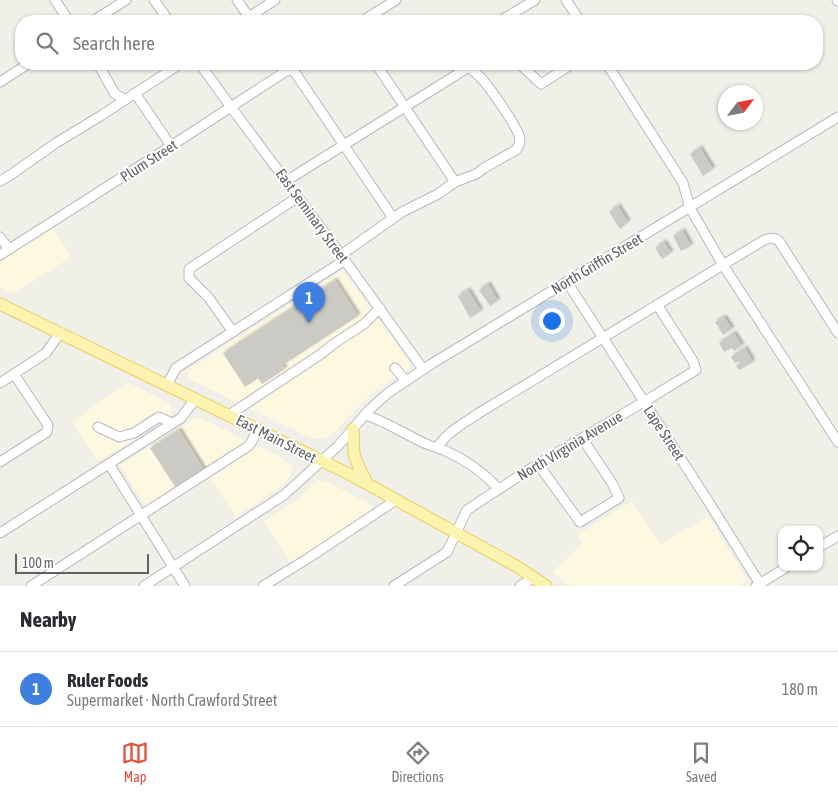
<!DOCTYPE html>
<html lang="en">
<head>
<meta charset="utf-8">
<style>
	body { margin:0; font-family:"Asap Condensed",sans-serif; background:#f7f7f7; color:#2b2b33 }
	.controls { position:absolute; right:15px; bottom:15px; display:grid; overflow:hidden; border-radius:10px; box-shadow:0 1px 4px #0004 }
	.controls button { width:45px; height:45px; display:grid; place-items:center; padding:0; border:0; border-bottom:1px solid #e1e1e2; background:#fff; color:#2b2b33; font:25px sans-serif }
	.compass { position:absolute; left:718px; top:85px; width:45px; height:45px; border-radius:50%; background:#fff; box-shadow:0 1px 4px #0004; rotate:58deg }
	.scale { position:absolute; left:15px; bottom:12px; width:134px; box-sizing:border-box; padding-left:5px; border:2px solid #5f6267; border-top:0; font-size:14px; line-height:18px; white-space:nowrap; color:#5f6267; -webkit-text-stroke:4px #fff; paint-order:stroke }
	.you { position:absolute; left:551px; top:320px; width:18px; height:18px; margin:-12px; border:4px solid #fff; border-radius:50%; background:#1a73e8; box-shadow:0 0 0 8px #1a73e833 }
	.badge { display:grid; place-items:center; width:32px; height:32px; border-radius:50%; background:#e2543c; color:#fff; font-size:16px; font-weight:700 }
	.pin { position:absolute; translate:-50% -41px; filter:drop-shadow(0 1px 2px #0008) }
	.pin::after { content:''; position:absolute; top:26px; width:18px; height:15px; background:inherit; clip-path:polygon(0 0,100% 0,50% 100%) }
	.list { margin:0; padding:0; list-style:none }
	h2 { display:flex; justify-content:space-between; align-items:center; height:65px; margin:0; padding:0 20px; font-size:21px }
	h2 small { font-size:16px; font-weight:400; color:#7c7c81 }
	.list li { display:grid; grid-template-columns:32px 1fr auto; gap:15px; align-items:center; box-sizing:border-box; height:75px; padding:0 20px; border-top:1px solid #e1e1e2 }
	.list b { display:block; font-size:19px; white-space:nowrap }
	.list p { margin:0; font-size:16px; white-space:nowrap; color:#7c7c81 }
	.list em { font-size:16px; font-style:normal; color:#7c7c81 }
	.icon { flex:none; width:28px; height:28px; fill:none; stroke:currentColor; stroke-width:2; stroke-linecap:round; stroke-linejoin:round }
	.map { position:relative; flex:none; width:838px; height:586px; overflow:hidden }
	.search { position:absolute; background:#fff; box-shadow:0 1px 4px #0004; left:15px; right:15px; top:15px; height:55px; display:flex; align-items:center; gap:12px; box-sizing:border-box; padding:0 18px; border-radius:20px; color:#7c7c81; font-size:19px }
	.sheet { height:140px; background:#fff }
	nav { display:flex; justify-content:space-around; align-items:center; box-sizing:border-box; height:70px; border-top:1px solid #e1e1e2; background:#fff; font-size:14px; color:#7c7c81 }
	nav a { display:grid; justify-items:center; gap:2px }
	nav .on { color:#e2543c }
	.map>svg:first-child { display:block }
	.commercial { fill:#fdf8e0 }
	.building { fill:#cccac4; filter:url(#shadow) }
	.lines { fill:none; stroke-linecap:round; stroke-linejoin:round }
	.minor-casing { stroke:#b7b9bd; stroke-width:11 }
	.major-casing { stroke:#ebce65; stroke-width:13 }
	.minor { stroke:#fff; stroke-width:9 }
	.major { stroke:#fbf4b1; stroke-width:11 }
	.labels { text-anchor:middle; stroke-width:4; stroke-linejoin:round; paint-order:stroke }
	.street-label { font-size:15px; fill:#5f6267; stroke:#fff }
</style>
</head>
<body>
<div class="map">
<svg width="838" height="586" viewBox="0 0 838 586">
	<defs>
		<filter id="shadow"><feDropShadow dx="2.5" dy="-2.5" stdDeviation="1" flood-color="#0004"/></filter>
	</defs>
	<rect width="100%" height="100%" fill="#f0efe8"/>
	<g class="commercial">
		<polygon points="53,228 71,257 14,294 0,287 0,261"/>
		<polygon points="342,270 410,363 409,369 386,383 374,391 331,435 323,439 314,439 306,436 191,380 187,376 188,370"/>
		<polygon points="127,382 171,404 172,415 98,462 72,422"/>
		<polygon points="196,418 201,418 281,457 293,466 290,476 278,489 236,517 206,473 148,511 120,465"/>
		<polygon points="319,480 328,482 381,510 293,568 264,521 284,509 302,495 312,484"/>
		<polygon points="632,501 660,545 708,516 748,580 738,586 570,586 552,572 582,544 577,535"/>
	</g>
	<g class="building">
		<polygon points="700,148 713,169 703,176 690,154"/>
		<polygon points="618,206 628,222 620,229 609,212"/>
		<polygon points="683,231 691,246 681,251 673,236"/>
		<polygon points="664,242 671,253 662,259 655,248"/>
		<polygon points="335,280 358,316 283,365 285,369 262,384 258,378 245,387 223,353"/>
		<polygon points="488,284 498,301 490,306 479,290"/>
		<polygon points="468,290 481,311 470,318 458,296"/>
		<polygon points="724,317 732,329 723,335 715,322"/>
		<polygon points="734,333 742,346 734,351 732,348 724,352 719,343"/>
		<polygon points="745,348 753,362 739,370 736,366 741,362 740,361 735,363 731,357"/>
		<polygon points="179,430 204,470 176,488 150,448"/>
	</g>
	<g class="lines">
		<g class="minor-casing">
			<g id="minor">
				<polyline points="55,0 69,21"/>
				<polyline points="154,0 169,21"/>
				<polyline points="237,0 251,20"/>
				<polyline points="566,0 580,21"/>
				<polyline points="837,0 838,1"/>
				<polyline points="249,17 275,0"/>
				<polyline points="93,21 126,0"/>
				<polyline points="362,21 396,0"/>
				<polyline points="500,21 535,0"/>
				<polyline points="98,64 115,94 124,99"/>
				<polyline points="200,64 231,107 341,255 423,369"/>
				<polyline points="284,64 296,74 393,218"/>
				<polyline points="376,64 455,182"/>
				<polyline points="520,64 541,84 572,64"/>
				<polyline points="607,64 683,183 690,208 723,265 838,442"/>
				<polyline points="0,82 28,64"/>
				<polyline points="135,93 171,146"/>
				<polyline points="0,181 12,174 56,143 102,115 180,64"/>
				<polyline points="286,181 469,67"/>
				<polyline points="0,237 9,249"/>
				<polyline points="0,255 171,146 297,64"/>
				<path d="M 341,255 L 402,212 L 438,194 L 455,182 L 476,174 L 484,168 L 516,150 C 519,146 520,143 520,139 C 518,127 490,88 481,78 C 476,73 471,70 467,64"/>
				<polyline points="567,282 710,504 760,584"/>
				<polyline points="233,332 209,298 189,278 189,269 298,197"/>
				<polyline points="395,368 406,381"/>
				<polyline points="0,383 46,353 60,333"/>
				<polyline points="167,385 176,368 345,260"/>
				<polyline points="229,415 321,354 332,345 364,324 380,308"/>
				<path d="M 365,415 C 386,421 404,434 424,443 C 431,446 439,448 446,451 C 466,460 484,473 499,489"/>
				<polyline points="98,427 119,437 134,433 159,417 172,423"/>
				<path d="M 438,447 C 446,432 465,423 479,413 C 574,356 669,298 764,240 C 770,238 774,237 779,241 L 838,333"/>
				<polyline points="0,462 47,432 48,425 14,374"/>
				<polyline points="109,464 185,586"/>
				<polyline points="538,464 580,522 619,498 612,483 582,438"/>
				<polyline points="0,533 181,418 195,399"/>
				<polyline points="819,547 838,536"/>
				<polyline points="31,586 247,447 251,443 257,430"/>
				<polyline points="144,586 284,495 338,446 369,410 388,393 433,363 838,117"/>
				<polyline points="263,586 307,559 396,500"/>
				<polyline points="394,586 447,552 467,510 488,496 538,464 652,397 696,370 693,361 658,306"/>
				<polyline points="520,586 534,577"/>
				<polyline points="756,586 787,567"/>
			</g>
		</g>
		<g class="major-casing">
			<g id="major">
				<polyline points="0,304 351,475 518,567 546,586"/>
				<polyline points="353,429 354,454 358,465 367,483"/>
			</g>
		</g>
		<use href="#minor" class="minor"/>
		<use href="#major" class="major"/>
	</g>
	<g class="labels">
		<g class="street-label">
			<text transform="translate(149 161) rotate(-33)" y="5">Plum Street</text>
			<text transform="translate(312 216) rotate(54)" y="5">East Seminary Street</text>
			<text transform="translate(597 264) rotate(-31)" y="5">North Griffin Street</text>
			<text transform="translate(664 433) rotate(57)" y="5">Lape Street</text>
			<text transform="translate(276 439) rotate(27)" y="5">East Main Street</text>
			<text transform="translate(570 446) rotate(-31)" y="5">North Virginia Avenue</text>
		</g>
	</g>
</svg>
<div class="controls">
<button><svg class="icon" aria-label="locate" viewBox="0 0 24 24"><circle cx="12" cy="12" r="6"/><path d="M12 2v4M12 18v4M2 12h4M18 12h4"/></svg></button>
</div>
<svg class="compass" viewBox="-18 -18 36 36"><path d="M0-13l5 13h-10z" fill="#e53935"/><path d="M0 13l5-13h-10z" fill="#7c7c81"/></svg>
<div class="scale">100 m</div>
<div class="you"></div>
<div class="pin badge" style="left:309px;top:323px;background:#3f7fe0">1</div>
<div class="search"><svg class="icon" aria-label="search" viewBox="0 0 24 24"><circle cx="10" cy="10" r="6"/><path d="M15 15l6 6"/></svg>Search here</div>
</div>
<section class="sheet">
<h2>Nearby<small></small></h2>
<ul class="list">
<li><span class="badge" style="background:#3f7fe0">1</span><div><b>Ruler Foods</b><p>Supermarket · North Crawford Street</p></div><em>180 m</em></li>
</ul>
</section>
<nav>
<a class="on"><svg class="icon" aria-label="map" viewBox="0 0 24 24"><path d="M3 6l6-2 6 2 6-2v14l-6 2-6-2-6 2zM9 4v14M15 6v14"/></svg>Map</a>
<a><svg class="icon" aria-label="directions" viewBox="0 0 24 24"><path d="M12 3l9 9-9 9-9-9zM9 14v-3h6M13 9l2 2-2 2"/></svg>Directions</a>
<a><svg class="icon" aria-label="saved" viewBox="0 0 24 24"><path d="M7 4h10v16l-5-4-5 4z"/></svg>Saved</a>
</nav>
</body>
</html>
